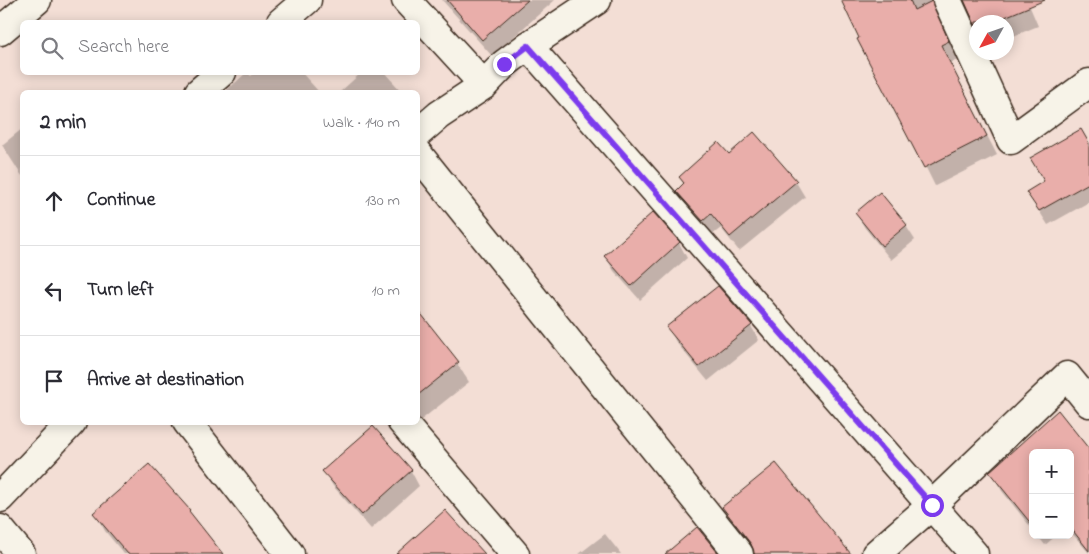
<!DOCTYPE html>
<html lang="en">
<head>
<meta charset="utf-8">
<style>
	body { margin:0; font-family:"Indie Flower",sans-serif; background:#f7f7f7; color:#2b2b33 }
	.controls { position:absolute; right:15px; bottom:15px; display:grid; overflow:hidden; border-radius:8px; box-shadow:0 2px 12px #0003 }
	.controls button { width:45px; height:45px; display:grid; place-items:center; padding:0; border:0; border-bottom:1px solid #e1e1e2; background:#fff; color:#2b2b33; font:25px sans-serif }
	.compass { position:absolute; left:969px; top:15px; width:45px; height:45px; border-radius:50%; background:#fff; box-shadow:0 2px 12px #0003; rotate:230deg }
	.stop { position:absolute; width:15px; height:15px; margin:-11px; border:4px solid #7c3aed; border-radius:50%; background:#fff }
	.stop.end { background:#7c3aed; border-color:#fff; box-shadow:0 1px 5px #0008 }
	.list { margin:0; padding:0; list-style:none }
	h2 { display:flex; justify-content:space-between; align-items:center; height:65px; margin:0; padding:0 20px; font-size:21px }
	h2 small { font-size:16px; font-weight:400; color:#7c7c81 }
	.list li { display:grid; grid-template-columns:32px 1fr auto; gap:15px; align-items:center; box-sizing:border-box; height:90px; padding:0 20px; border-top:1px solid #e1e1e2 }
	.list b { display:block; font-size:19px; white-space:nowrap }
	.list em { font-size:16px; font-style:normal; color:#7c7c81 }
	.icon { flex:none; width:28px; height:28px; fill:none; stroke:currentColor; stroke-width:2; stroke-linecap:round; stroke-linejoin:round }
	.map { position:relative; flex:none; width:1089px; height:554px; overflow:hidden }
	.search { position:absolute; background:#fff; box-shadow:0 2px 12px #0003; left:20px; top:20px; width:400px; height:55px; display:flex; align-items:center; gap:12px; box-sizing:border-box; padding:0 18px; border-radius:8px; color:#7c7c81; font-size:19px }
	.panel { position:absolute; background:#fff; box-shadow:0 2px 12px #0003; left:20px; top:90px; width:400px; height:335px; border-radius:8px }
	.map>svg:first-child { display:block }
	.shadow { fill:#0003 }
	.building { fill:#e9aeaa; stroke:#3b2a1e }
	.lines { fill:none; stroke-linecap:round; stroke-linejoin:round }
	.minor-casing { stroke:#3b2a1e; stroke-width:31 }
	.minor { stroke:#f7f3e8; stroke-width:28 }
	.route { stroke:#7c3aed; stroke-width:6 }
</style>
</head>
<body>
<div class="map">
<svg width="1089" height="554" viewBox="0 0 1089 554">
	<rect width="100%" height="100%" fill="#f3ded5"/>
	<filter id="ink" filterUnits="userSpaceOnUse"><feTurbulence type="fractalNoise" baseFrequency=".02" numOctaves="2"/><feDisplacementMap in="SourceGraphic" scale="10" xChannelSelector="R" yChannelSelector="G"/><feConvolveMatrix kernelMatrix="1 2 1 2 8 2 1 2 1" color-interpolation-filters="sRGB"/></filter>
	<g filter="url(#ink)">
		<g class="shadow">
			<polygon points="442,0 555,0 492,56"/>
			<polygon points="843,0 1027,0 1038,26 1006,39 1006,22 976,22 976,24 967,5 960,3 941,18 958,60 950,63 997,155 935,186"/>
			<polygon points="247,72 251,76 255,72 301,72 319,92 225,92"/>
			<polygon points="362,72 384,72 402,92 340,92"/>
			<polygon points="22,129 22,176 2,145"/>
			<polygon points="754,134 796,182 805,197 739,251 721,228 712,235 686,206 678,191 684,185 680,178 729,156"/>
			<polygon points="1089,145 1089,202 1048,225 1036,206 1046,181"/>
			<polygon points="880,194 906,226 915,240 891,260 865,228 856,213"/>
			<polygon points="679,243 687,258 640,300 614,271 605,256"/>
			<polygon points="418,312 441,339 469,382 416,424"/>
			<polygon points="751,326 759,340 708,381 676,342 668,327"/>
			<polygon points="1057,412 1089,451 1089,553 1070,531 1070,453 1033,453 1033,530 1002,491 991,472"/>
			<polygon points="324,471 411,471 419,486 371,529 333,486"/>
			<polygon points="723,508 848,554 756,554 734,526"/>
			<polygon points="189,511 221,554 124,554 105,531 95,513"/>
			<polygon points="605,534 621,554 579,554"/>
			<polygon points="1037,535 1057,535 1045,545"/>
		</g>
		<g class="building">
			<polygon points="447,0 528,0 482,40"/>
			<polygon points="841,0 910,0 914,10 932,1 949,41 941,45 987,136 924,168 857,39 859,38"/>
			<polygon points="964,0 1045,0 993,22 976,22 976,27"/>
			<polygon points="1081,129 1089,143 1089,183 1039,211 1026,192 1044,181 1030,158"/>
			<polygon points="754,132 797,181 730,237 711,214 703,221 676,191 684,183 679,177 718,142 729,154"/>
			<polygon points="880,192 907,225 882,246 855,213"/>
			<polygon points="653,212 680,242 631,286 604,256"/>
			<polygon points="718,286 752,325 699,367 666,327"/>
			<polygon points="418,310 459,362 418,395"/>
			<polygon points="1058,410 1089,449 1089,551 1070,527 1070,453 1033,453 1033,526 989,472"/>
			<polygon points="373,426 412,470 362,515 322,471"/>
			<polygon points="776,463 851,554 754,554 751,544 722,507"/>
			<polygon points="149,464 190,510 189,511 223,554 128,554 93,513"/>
			<polygon points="445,510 485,554 396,554"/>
			<polygon points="697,527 719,554 665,554"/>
		</g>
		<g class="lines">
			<g class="minor-casing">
				<g id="minor">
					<polyline points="406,0 484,85"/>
					<polyline points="947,0 1011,140 1089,83"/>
					<polyline points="281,22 307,0"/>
					<polyline points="0,31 37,0"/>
					<polyline points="528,46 974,554"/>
					<polyline points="199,92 222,72"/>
					<polyline points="418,133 439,115 484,85 504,64 528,46 597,0"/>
					<polyline points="418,154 739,554"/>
					<polyline points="187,422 290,554"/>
					<polyline points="402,422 515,554"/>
					<polyline points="0,498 72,422"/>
					<polyline points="0,529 21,554"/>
					<polyline points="876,554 932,505 1067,376 1089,403"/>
				</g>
			</g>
			<use href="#minor" class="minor"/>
		</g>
	</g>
	<g class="lines" filter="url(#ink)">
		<polyline class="route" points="504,64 528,46 932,505"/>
	</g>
</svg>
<div class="controls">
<button>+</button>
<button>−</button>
</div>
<svg class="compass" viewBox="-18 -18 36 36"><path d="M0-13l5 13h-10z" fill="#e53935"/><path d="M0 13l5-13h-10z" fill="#7c7c81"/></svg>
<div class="stop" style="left:932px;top:505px"></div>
<div class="stop end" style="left:504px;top:64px"></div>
<div class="search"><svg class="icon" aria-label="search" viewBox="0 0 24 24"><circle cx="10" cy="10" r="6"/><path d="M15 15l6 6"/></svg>Search here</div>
<section class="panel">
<h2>2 min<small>Walk · 140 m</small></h2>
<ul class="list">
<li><svg class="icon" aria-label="ahead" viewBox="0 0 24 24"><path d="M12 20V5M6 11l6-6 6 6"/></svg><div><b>Continue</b></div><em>130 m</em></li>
<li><svg class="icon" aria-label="left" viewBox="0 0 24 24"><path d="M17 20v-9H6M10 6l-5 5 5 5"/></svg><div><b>Turn left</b></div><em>10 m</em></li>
<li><svg class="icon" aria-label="arrive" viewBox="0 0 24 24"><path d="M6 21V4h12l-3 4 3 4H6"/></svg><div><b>Arrive at destination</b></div></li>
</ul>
</section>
</div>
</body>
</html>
